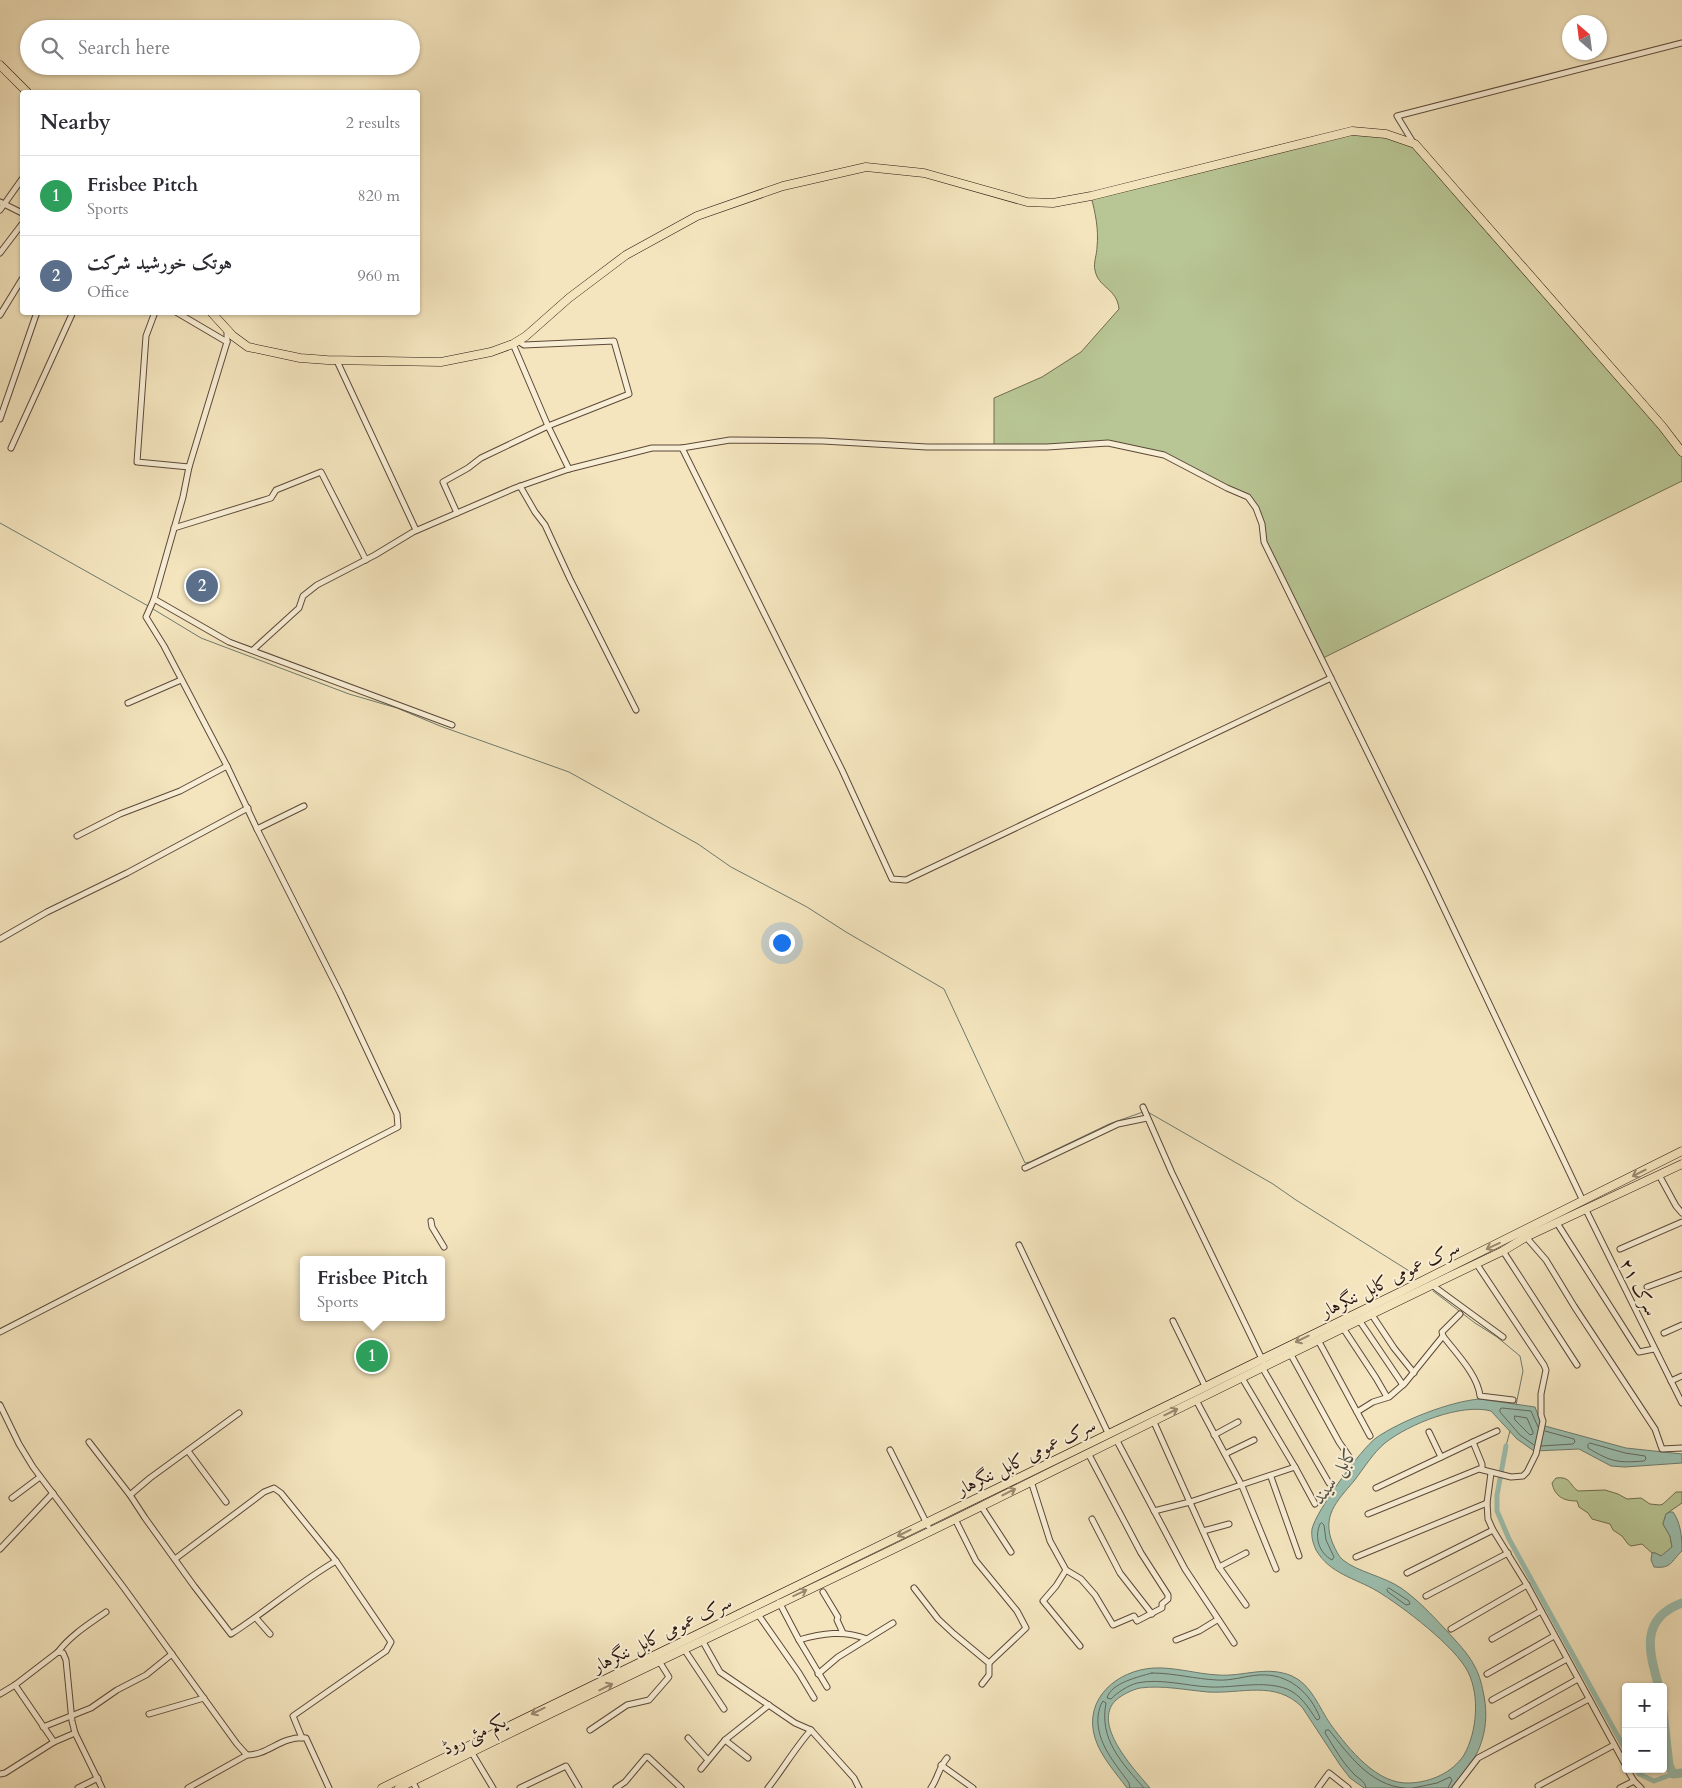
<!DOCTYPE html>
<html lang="en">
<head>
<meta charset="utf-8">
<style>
	body { margin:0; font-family:Cardo,Amiri,serif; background:#f7f7f7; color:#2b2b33 }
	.controls { position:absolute; right:15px; bottom:15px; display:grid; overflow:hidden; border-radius:5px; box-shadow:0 1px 4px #0004 }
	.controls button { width:45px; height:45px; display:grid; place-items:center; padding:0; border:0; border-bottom:1px solid #e1e1e2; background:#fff; color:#2b2b33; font:25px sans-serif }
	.compass { position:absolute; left:1562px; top:15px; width:45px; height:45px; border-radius:50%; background:#fff; box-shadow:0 1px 4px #0004; rotate:332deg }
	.you { position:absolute; left:781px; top:942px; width:18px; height:18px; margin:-12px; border:4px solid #fff; border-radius:50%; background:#1a73e8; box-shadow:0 0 0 8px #1a73e833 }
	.badge { display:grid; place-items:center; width:32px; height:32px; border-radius:50%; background:#8f2418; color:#fff; font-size:16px; font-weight:700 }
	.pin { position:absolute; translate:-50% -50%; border:2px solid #fff; box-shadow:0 1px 5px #0006 }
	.popup { position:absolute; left:300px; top:1256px; width:145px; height:65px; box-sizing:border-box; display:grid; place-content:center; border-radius:5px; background:#fff; filter:drop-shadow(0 1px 4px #0005); font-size:16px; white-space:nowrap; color:#7c7c81 }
	.popup b { font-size:19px; color:#2b2b33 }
	.popup::after { content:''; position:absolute; left:50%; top:100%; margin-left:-10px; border:10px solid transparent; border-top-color:#fff }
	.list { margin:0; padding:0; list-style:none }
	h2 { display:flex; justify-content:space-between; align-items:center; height:65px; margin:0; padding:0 20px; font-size:21px }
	h2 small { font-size:16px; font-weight:400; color:#7c7c81 }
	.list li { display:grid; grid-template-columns:32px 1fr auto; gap:15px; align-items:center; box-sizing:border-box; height:80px; padding:0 20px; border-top:1px solid #e1e1e2 }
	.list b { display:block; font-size:19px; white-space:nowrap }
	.list p { margin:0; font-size:16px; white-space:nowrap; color:#7c7c81 }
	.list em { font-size:16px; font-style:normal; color:#7c7c81 }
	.icon { flex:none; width:28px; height:28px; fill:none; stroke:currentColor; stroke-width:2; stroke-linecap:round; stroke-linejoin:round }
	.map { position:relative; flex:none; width:1682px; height:1788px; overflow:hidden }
	.search { position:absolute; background:#fff; box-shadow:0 1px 4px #0004; left:20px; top:20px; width:400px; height:55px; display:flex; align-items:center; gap:12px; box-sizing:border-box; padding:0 18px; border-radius:28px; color:#7c7c81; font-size:19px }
	.panel { position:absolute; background:#fff; box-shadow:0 1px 4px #0004; left:20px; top:90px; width:400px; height:225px; border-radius:5px }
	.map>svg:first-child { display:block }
	.green { fill:#b8c594; stroke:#716d50 }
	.water { fill:#9cbfaf; stroke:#6e7b6e }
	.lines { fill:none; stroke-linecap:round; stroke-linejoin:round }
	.shore { stroke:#636a5e; stroke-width:1 }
	.stream { stroke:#6e7b6e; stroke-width:1 }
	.canal { stroke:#9cbfaf; stroke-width:5 }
	.river { stroke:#9cbfaf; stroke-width:9 }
	.minor-casing { stroke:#5c4939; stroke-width:7 }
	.trunk-casing { stroke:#2a150d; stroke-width:9 }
	.minor { stroke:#f8eed5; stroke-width:5 }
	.trunk { stroke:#f4e5be; stroke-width:8 }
	.oneway { stroke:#99876e }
	.labels { text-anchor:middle; stroke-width:4; stroke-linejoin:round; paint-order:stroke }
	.street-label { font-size:18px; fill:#2a150d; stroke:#f8eed5 }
	.water-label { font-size:19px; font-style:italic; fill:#525046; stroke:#f8eed5 }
</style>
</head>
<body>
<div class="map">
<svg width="1682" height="1788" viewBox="0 0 1682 1788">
	<rect width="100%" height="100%" fill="#f4e5be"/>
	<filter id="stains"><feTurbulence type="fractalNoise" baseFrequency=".004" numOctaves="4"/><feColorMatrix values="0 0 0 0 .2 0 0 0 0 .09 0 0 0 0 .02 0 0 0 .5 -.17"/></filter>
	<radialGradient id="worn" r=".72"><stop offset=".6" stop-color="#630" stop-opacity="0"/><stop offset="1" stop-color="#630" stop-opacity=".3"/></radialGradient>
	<g class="green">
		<path d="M 1352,131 L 1386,134 L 1415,144 L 1682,452 L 1682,481 L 1321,659 L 1264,542 L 1262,524 L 1248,497 L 1164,455 L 1108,443 L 1074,446 L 994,445 L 994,398 L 1042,377 L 1081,352 L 1119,309 C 1117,288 1098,288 1095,270 C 1093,264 1097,254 1097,247 C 1099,229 1095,212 1091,196 Z"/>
		<path d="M 1556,1478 C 1571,1476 1569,1485 1578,1491 L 1605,1490 L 1618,1494 L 1627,1499 L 1641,1498 L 1650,1504 L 1660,1505 L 1663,1504 L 1676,1492 L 1682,1492 L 1682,1503 L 1666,1514 L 1663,1524 L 1670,1536 L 1672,1547 L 1665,1555 L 1661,1556 L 1655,1553 L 1652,1553 L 1642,1544 L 1631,1546 L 1628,1544 L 1622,1536 L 1613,1530 L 1610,1524 L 1592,1519 L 1588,1513 L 1579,1507 L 1577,1501 C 1564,1501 1555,1497 1552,1483 Z"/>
	</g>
	<g class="water">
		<path d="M 1480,1399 L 1535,1407 L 1541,1423 L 1545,1426 L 1626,1448 L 1682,1454 L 1682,1463 L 1625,1467 L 1611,1466 L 1579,1449 L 1534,1451 L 1517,1439 L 1491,1411 C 1461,1403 1409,1424 1385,1443 C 1373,1453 1364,1468 1354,1481 C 1337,1501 1321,1516 1333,1544 C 1336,1550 1338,1556 1343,1560 C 1358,1572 1383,1576 1401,1588 C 1418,1600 1431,1614 1445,1629 C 1456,1641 1468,1653 1475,1667 C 1480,1676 1482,1686 1484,1696 C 1491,1733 1477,1762 1452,1788 L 1364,1788 L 1350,1778 L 1340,1765 L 1302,1707 C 1275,1680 1242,1694 1208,1692 C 1185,1690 1163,1685 1140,1688 C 1131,1690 1122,1695 1116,1700 C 1091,1724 1134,1769 1150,1788 L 1127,1788 C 1116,1773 1101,1757 1095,1738 C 1083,1699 1117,1670 1154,1668 C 1175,1667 1197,1674 1218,1675 C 1243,1677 1266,1665 1292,1676 C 1312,1685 1319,1708 1331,1725 C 1349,1749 1377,1785 1410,1783 C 1431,1782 1452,1773 1464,1755 C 1477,1732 1480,1696 1468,1672 C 1456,1647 1402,1606 1377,1591 C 1355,1578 1330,1574 1316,1550 C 1313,1543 1311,1537 1312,1529 C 1316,1511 1361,1449 1376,1438 C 1400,1421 1451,1401 1480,1399 Z"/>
		<path d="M 1670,1512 L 1673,1512 C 1681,1523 1682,1538 1682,1551 C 1671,1561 1672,1569 1654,1567 L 1651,1560 L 1652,1553 L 1655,1553 L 1661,1556 L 1672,1547 L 1670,1536 L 1663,1524 L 1666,1514 Z"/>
	</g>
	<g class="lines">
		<g class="shore">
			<polygon points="1515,1416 1527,1418 1533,1432 1533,1434 1530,1435 1515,1420"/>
			<path d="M 1590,1443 L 1625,1453 L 1645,1456 L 1646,1459 L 1644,1461 C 1618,1463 1611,1462 1588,1448 L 1588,1445 Z"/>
			<polyline points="1534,1445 1520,1435 1500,1412 1500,1409 1502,1408 1531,1411 1538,1427"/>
			<polyline points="1541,1446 1573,1444 1575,1442 1574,1439 1545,1431"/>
			<path d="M 1322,1523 L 1324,1525 L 1326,1540 L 1334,1557 L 1332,1560 C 1319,1553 1314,1537 1320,1524 Z"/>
			<polygon points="1389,1588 1409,1601 1410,1604 1406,1605 1388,1592 1387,1590"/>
			<path d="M 1152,1673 C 1174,1673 1195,1679 1217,1680 C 1231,1681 1245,1676 1259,1675 C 1288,1673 1310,1692 1320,1718 L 1318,1720 L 1316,1719 C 1308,1707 1301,1695 1287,1689 C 1263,1680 1235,1688 1210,1687 C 1186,1686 1161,1678 1137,1683 C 1127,1686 1118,1692 1111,1699 L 1107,1698 C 1111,1683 1138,1677 1152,1673 Z"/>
			<path d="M 1130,1788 L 1129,1783 C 1115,1763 1096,1743 1098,1716 C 1099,1710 1100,1705 1103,1701 L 1106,1703 C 1099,1739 1121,1762 1144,1788"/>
			<path d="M 1366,1788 C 1365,1780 1358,1779 1353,1773 C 1342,1762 1334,1747 1325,1733 L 1326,1730 L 1329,1730 C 1349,1755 1370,1785 1404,1788"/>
			<polyline points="1413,1788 1437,1783 1450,1777 1452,1780 1448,1788"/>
		</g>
		<g class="stream">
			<polyline points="0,523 150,607"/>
			<polyline points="153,609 201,638 349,694 397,708 440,726 569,772 698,844 731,867 807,907 846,932 944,989 1025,1163 1030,1162 1109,1124 1143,1112"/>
			<polyline points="1146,1111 1273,1184 1296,1200 1414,1274"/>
			<polyline points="1433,1291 1475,1323 1497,1337 1520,1356 1523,1371 1516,1405"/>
			<polyline points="1506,1446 1510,1431"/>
		</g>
		<g class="canal">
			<polyline points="1506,1446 1497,1495 1497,1511 1509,1539 1626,1751"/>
			<polyline points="1637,1769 1639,1774 1654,1781 1673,1774"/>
		</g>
		<g class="river">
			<path d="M 1659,1687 C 1649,1652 1639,1619 1682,1603"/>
			<polyline points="1663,1712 1669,1765 1673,1774 1682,1773"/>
		</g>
		<g class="minor-casing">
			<g id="minor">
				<polyline points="1414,144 1397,116 1682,43"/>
				<polyline points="0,202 22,213"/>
				<polyline points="0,210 22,179"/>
				<polyline points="0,253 22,224"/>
				<polyline points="155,312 146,336 137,462 189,467"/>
				<polyline points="176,312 227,342"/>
				<polyline points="0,315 22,279"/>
				<polyline points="513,344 548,426 569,469"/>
				<polyline points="337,361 416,530"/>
				<polyline points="0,419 37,312"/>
				<polyline points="11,448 73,312"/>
				<polyline points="682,448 842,770 892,879 906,880 1331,678"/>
				<polyline points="520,486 535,512 545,525 570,579 636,710"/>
				<polyline points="457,513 443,482 468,468 481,458 548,426 629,394 614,341 524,345 518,341"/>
				<polyline points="174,528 271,498 276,490 321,472 366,560"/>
				<polyline points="154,599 229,642 452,725"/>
				<polyline points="253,650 299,608 303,596 317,585 375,555 413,532 515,488 569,469 652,448 682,448 730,440 823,441 927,447 1047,447 1108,443 1164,455 1227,488 1248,497 1256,508 1262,524 1264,542 1428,875 1583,1201"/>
				<polyline points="128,703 181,680"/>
				<polyline points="257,829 304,806"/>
				<polyline points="77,836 120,814 180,791 227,766"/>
				<polyline points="0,939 47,912 127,873 248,808"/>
				<polyline points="1143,1107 1172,1173 1263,1361"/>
				<polyline points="1025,1168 1118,1124 1147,1118"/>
				<polyline points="1659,1175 1676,1206 1682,1213"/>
				<polyline points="1586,1210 1682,1403"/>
				<polyline points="431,1221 432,1227 444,1247"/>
				<polyline points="1557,1223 1639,1352 1654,1349"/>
				<polyline points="1526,1237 1546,1260 1574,1306 1655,1429 1662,1449 1682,1448"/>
				<polyline points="1019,1245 1108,1433"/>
				<polyline points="1620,1249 1682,1222"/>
				<polyline points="1503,1251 1577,1365"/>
				<polyline points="1432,1285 1503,1337"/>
				<polyline points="1647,1287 1682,1274"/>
				<polyline points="1372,1315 1394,1348 1414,1373"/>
				<polyline points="1359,1320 1403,1385"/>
				<polyline points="1173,1321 1205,1386"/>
				<polyline points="1343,1328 1376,1378 1387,1397"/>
				<polyline points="0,1332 398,1127 397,1114 340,993 257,829 227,766 164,646 146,617 154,599 183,497 189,467 227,342 227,330"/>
				<polyline points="1664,1333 1682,1325"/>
				<path d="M 1443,1336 C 1455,1352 1478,1375 1480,1396 L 1513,1400"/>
				<polyline points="1318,1340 1370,1436"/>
				<polyline points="1290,1353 1339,1442 1350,1458"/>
				<polyline points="1262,1367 1329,1483"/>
				<polyline points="1242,1378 1295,1467 1315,1504"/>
				<polyline points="1671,1381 1682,1376"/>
				<polyline points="1196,1400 1242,1486 1276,1569"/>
				<path d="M 0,1405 L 19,1444 L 33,1467 L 124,1588 L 237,1744 L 247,1755 C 269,1755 280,1736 306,1738 L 329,1788"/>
				<polyline points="1357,1412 1373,1402 1389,1397 1405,1383 1443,1336 1442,1332 1460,1314"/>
				<polyline points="1153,1420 1219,1567 1246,1605"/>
				<polyline points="1429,1432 1441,1457"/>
				<polyline points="1214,1435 1238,1422"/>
				<polyline points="1116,1439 1185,1569 1234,1643"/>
				<path d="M 89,1442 L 130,1495 L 145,1518 L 194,1586 L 231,1634 C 267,1611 298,1583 336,1561"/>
				<polyline points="1473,1442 1497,1431"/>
				<polyline points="890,1450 928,1526"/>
				<polyline points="188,1451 226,1502"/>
				<polyline points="1225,1454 1254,1440"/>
				<polyline points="1491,1473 1487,1503 1488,1519 1493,1530 1527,1585 1626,1766"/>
				<polyline points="1271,1477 1299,1556"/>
				<polyline points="1031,1481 1050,1541 1066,1570 1081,1579 1095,1595 1113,1625 1134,1616 1137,1621 1162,1608 1162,1604 1168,1599 1168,1595 1141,1553 1088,1453"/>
				<polyline points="1376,1488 1473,1442 1482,1464 1482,1469"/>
				<polyline points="130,1495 150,1478 239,1413"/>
				<polyline points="12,1498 40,1477"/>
				<polyline points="981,1506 1011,1552"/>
				<polyline points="1154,1511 1190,1502 1295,1467"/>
				<polyline points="1368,1514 1479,1469 1511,1477 1523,1476 1527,1472 1536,1454 1543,1421 1541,1415 1541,1394 1546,1370 1544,1365 1476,1263"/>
				<polyline points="955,1519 976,1561 1017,1611 1026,1628 989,1663"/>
				<polyline points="1092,1519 1120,1573 1152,1614"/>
				<polyline points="1203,1531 1229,1524"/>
				<polyline points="0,1549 53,1493"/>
				<polyline points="1356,1557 1487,1503"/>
				<polyline points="175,1559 264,1492 274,1488 281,1493 336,1561 391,1642 386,1651 293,1716 302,1738"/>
				<polyline points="1219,1567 1246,1553"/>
				<polyline points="1066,1570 1056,1586 1043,1601 1080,1646"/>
				<polyline points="1407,1573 1493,1530"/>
				<polyline points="914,1588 938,1619 954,1634 989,1663 989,1675 982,1684"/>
				<polyline points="823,1592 838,1617 837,1620 843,1633"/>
				<polyline points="1426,1596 1508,1553"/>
				<polyline points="779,1602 799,1640 827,1687"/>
				<polyline points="757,1613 799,1673 814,1698"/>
				<polyline points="256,1618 270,1634"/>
				<polyline points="1451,1629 1527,1585"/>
				<polyline points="1492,1639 1541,1611"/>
				<polyline points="702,1640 720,1672 795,1723 811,1730 854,1778 859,1788"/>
				<path d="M 799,1640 C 822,1633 844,1630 867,1639"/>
				<polyline points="1176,1640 1199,1631 1217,1620"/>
				<polyline points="684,1649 724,1709"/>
				<path d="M 58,1652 C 71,1635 89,1624 106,1612"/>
				<polyline points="818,1674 838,1657 893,1623"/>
				<polyline points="1487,1674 1554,1636"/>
				<polyline points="15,1685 54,1742"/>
				<polyline points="0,1694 15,1685 58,1652 63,1653 66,1660 72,1721 75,1733 102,1788"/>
				<polyline points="1492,1700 1567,1659"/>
				<polyline points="149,1714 204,1698"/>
				<polyline points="1512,1716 1578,1679"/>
				<polyline points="43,1727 91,1708 117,1690 146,1675 172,1654"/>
				<polyline points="590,1730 627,1705 649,1700 669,1677 659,1661"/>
				<polyline points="688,1738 708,1760"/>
				<polyline points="725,1740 748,1758"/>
				<polyline points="472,1753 493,1788"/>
				<polyline points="941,1765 973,1788"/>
				<polyline points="701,1769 725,1740 769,1705"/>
				<polyline points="1627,1769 1634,1781 1641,1788"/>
				<polyline points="0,1774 5,1773 54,1742 75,1733"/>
				<polyline points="412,1781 416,1788"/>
				<polyline points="1538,1786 1614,1745"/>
				<polyline points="78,1788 98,1778"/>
				<polyline points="188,1788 247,1755"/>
				<polyline points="520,1788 566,1766 579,1788"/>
				<polyline points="616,1788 625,1782 646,1757 648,1757 681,1788"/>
				<path d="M 768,1788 C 783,1769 795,1748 811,1730"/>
				<path d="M 931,1788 C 938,1778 939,1767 947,1758"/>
				<polyline points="1318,1788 1329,1773 1348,1788"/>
				<polyline points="1455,1788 1478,1758 1589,1699"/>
				<polyline points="1620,1788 1634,1781"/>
			</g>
		</g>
		<g class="trunk-casing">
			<g id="trunk">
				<polyline points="0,65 27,92"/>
				<polyline points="211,312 233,336 248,347 300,358 327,360 441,362 491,352 513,344 526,336 569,298 626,255 697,216 783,186 866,167 924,173 1027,202 1053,203 1091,196 1352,131 1386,134 1415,144 1662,426 1682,452"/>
				<polyline points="382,1788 1400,1292 1682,1151"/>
				<path d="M 399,1788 C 592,1691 789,1601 982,1506 C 1156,1420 1328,1334 1503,1251 L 1526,1237 L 1682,1164"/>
			</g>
		</g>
		<use href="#minor" class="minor"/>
		<use href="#trunk" class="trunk"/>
	</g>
	<defs><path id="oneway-shaft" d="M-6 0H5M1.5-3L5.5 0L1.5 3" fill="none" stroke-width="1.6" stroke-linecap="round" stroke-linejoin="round" transform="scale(1.25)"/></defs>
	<g class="oneway">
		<use href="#oneway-shaft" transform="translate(1639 1173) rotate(153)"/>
		<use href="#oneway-shaft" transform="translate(1493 1246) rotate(155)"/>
		<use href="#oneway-shaft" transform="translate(1302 1339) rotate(154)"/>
		<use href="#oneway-shaft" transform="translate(1171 1412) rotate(-26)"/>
		<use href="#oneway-shaft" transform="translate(1009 1492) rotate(-27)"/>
		<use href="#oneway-shaft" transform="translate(904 1533) rotate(154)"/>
		<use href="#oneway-shaft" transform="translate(800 1593) rotate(-25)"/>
		<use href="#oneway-shaft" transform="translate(606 1687) rotate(-26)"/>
		<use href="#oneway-shaft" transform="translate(538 1711) rotate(154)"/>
	</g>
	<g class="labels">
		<g class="street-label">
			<text transform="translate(1390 1279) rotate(-26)" y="6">سرک عمومی کابل ننگرهار</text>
			<text transform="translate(1639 1287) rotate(63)" y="6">سرک ۲۱</text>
			<text transform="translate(1026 1457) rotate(-26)" y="6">سرک عمومی کابل ننگرهار</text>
			<text transform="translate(662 1634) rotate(-26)" y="6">سرک عمومی کابل ننگرهار</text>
			<text transform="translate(474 1735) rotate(-26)" y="6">یکم مئی روڈ</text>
		</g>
		<g class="water-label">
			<text transform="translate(1334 1475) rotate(-55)" y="7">کابل سيند</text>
		</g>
	</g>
	<rect width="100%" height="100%" filter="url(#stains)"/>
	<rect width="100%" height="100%" fill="url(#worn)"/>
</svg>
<div class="controls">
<button>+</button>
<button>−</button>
</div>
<svg class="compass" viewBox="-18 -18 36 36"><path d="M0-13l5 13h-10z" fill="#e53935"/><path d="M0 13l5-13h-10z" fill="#7c7c81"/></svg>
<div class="you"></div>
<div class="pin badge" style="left:372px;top:1356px;background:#2e9e5b">1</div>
<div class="popup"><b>Frisbee Pitch</b>Sports</div>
<div class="pin badge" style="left:202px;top:586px;background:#5c6f8a">2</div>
<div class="search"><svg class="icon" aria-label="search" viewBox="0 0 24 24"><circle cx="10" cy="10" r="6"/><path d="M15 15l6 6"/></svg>Search here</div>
<section class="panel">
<h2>Nearby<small>2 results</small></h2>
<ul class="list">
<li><span class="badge" style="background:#2e9e5b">1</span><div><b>Frisbee Pitch</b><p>Sports</p></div><em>820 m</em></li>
<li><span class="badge" style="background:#5c6f8a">2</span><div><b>هوتک خورشید شرکت</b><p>Office</p></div><em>960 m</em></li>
</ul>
</section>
</div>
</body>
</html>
